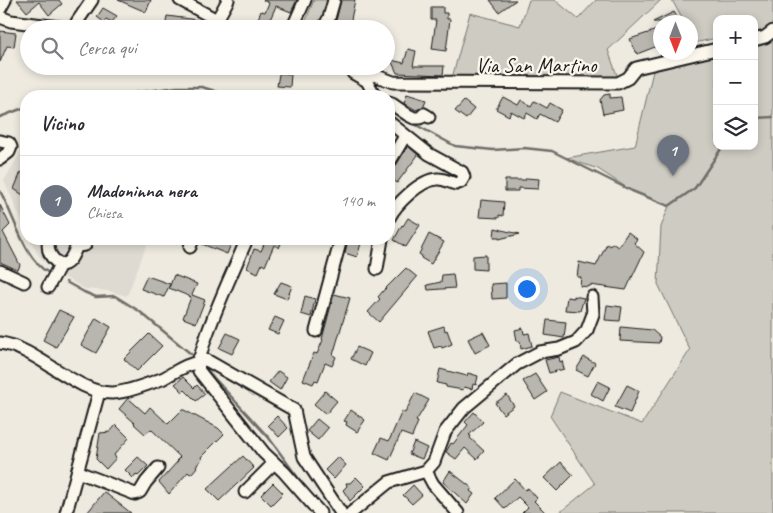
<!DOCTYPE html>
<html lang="it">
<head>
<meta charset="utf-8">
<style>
	body { margin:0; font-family:Caveat,sans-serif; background:#f2f2f3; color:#2b2b33 }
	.controls { position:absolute; right:15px; top:15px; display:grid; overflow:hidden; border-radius:10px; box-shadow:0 2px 8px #0003 }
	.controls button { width:45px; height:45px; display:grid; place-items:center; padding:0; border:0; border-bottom:1px solid #e1e1e2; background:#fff; color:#2b2b33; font:25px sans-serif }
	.compass { position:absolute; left:653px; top:15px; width:45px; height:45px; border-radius:50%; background:#fff; box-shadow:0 2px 8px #0003; rotate:180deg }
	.you { position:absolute; left:526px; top:288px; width:18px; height:18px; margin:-12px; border:4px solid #fff; border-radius:50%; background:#1a73e8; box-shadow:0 0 0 8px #1a73e833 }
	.badge { display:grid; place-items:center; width:32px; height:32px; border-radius:50%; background:#111827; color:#fff; font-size:16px; font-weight:700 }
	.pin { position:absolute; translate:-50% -41px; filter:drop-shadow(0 1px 2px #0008) }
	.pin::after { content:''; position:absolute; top:26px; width:18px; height:15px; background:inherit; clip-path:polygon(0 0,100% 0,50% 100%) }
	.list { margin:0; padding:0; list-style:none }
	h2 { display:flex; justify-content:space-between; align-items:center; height:65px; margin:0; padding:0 20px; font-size:21px }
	h2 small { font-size:16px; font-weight:400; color:#7c7c81 }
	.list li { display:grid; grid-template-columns:32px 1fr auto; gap:15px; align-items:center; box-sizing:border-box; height:90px; padding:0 20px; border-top:1px solid #e1e1e2 }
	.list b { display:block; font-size:19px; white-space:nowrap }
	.list p { margin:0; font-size:16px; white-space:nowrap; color:#7c7c81 }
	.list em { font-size:16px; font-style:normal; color:#7c7c81 }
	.icon { flex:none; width:28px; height:28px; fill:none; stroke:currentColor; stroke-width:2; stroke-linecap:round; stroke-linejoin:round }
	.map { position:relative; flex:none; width:773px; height:513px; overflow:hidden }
	.search { position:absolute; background:#fff; box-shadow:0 2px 8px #0003; left:20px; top:20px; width:375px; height:55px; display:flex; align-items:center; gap:12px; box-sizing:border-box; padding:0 18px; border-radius:28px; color:#7c7c81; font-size:19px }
	.panel { position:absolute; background:#fff; box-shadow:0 2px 8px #0003; left:20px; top:90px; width:375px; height:155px; border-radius:20px }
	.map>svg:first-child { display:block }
	.built { fill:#dedad1 }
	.green { fill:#ceccc2; stroke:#75746f }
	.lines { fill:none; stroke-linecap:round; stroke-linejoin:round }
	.stream { stroke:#6f6d69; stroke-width:2.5 }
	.building { fill:#b9b6af; stroke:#1c1c1c }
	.minor-casing { stroke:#1c1c1c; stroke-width:15 }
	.minor { stroke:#fbf7ec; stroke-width:11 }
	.labels { text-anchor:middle; stroke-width:4.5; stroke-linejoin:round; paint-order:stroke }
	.street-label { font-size:21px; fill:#1c1c1c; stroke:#fbf7ec }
</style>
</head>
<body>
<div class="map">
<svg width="773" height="513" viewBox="0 0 773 513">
	<rect width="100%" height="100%" fill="#eeeadf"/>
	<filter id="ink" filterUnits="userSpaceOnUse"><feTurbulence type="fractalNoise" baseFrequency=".02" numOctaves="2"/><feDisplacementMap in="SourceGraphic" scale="10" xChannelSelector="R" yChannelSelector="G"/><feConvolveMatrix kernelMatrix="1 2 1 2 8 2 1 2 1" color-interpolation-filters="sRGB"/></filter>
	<g filter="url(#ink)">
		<g class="built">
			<polygon points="26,142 26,230 4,181"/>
			<polygon points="30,239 149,239 127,296 109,291 85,289 54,271 39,256"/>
		</g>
		<g class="green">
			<polygon points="314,0 330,0 321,29 307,29 306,20"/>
			<polygon points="529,0 555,0 578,19 596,0 661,0 608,50 618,78 452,78 470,13 520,26"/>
			<polygon points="672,0 773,0 773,25 763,33 754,36 754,19 717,19 717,38 694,43 691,36 690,22 684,22"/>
			<polygon points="773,36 773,513 559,513 595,484 550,416 560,392 642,424 690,350 658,284 661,227 669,206 632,191 598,169 566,158 635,146 654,67 717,51 717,146 754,146 754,42"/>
		</g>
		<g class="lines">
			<g class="stream">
				<polyline points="112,96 177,87 202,87 231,96"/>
				<polyline points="389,109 398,115"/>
				<polyline points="0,117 26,107"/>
				<polyline points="754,118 773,117"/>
				<polyline points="407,120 455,146 493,150 524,148 552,151 632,191 669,206 695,188 723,146"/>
				<path d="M 0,191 C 14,215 24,260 49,273"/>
				<polyline points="66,282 84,292 96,297 115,296 139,311 191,354"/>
				<polyline points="204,367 269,438 304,486"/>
			</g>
		</g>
		<g class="building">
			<polygon points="17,0 59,0 62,4 49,15 39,2 27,12"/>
			<polygon points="118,0 151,0 146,12"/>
			<polygon points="263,0 297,0 291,12 276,6 269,22 283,29 254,29 261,11 265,12 269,3"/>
			<polygon points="341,0 355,0 349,29 334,29"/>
			<polygon points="490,0 516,0 499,12"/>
			<polygon points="431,7 443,7 443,13 447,13 447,19 450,19 446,51 432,49 436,20 431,20"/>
			<polygon points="103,8 117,16 112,22 106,19 104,22 97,17"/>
			<polygon points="674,12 680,22 653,22"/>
			<polygon points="167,16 198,20 196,29 165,29"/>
			<polygon points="660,29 660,45 637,54 630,39"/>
			<polygon points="0,31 16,33 14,47 7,46 0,62"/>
			<polygon points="408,49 416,51 413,66 444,66 443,75 397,73 391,60 404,63"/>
			<polygon points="281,73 291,74 290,87 277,86 279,74"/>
			<polygon points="407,94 426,100 423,107 416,110 404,103"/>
			<polygon points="610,94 610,98 621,97 623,110 603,114 600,100 604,95"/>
			<polygon points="503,97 518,105 521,100 531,106 534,101 547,108 550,103 562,110 555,122 540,114 537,119 527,113 524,118 511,111 509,116 496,109"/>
			<polygon points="464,101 474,109 466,119 455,111"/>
			<polygon points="408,146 418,155 397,183 389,177 389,170 395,167"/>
			<polygon points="21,172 26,175 26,197 14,189"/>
			<polygon points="526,178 539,179 538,189 518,188 518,191 505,191 505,180 526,180"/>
			<polygon points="481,200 504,202 503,216 499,215 499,218 479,217"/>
			<polygon points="0,205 10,225 3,232 20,265 18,270 0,262"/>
			<polygon points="408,218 420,225 406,247 394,240 402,225 403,226"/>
			<polygon points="495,228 506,231 520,234 499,239 499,237 494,237"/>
			<polygon points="628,232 637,239 634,243 644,252 626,290 590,285 589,287 580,286 581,277 577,277 579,262 596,266 607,244 610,246 612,243 618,247"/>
			<polygon points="429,234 444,242 431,264 421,258 422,256 419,254"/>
			<polygon points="205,239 233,239 227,254 202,244"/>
			<polygon points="258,239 283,239 279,248 274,245 265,266 262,264 258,273 247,268 254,249 261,251 265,242"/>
			<polygon points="348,239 362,240 357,257 345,253"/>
			<polygon points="486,255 486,270 473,269 473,256"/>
			<polygon points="406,268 417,277 379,322 368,312 380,299 378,297 383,291"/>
			<polygon points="453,274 455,288 428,290 427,285 441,282 442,275"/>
			<polygon points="174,275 197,284 192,295 205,300 196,323 183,318 191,297 169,288"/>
			<polygon points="147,276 170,284 164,297 141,289"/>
			<polygon points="281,282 292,286 287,299 274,294"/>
			<polygon points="506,283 506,298 492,299 491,284"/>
			<polygon points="334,294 350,298 333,355 336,357 332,366 325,363 318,381 315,380 313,384 303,380 314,353 317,354 323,340 322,339"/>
			<polygon points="305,296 315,299 311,317 301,314"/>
			<polygon points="574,296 584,298 580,311 565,310 567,297 574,298"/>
			<polygon points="607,305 622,307 620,321 605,320"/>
			<polygon points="59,310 74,317 56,347 43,340"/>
			<polygon points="275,317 284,321 278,334 268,330"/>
			<polygon points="96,318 111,327 96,353 81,345"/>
			<polygon points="547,320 566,322 564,338 545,335"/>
			<polygon points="444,326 445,331 447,330 452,344 442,348 441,346 434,348 428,331"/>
			<polygon points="621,327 652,330 660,337 659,343 620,341"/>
			<polygon points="523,328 524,334 529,333 532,346 521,349 520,341 517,341 515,330"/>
			<polygon points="483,332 490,345 475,353 468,339"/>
			<polygon points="227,333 240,339 232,354 219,348"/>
			<polygon points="149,334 162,346 137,371 124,359"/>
			<polygon points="357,347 371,353 365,366 351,359"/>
			<polygon points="559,357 560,362 562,361 564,369 549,373 545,360"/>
			<polygon points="584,357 595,363 588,376 576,370"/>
			<polygon points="440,369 467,376 468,373 478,376 476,385 473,384 472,389 464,387 463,390 446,387 446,385 437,383"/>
			<polygon points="278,371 287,377 280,390 269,382"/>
			<polygon points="535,374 547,392 535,400 523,381"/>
			<polygon points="183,377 194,388 197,385 205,394 196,401 185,390 183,392 175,384"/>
			<polygon points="598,381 610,387 603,401 591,394"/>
			<polygon points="627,385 639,391 630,413 615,407"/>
			<polygon points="325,391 337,401 326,414 314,404"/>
			<polygon points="415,393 429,400 416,421 418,422 412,437 401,433 389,460 374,453 381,438 389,441 402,411 405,413"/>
			<polygon points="507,395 514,406 503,414 495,403"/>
			<polygon points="128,398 145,413 150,407 168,424 182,410 184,410 218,428 224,434 201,457 202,459 196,466 197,467 192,473 190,474 188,472 169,494 159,482 178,461 177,460 180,457 151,429 145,434 134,424 135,423 119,409"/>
			<polygon points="351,410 365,420 357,432 346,425 347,422 344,421"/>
			<polygon points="474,412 483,422 469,435 471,436 470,438 484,451 477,459 465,448 456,459 446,452 451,443 453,444 468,425 465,422"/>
			<polygon points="277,416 288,428 279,437 268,425"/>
			<polygon points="317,419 328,428 318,440 307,431"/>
			<polygon points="116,425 129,438 114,455 116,458 106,469 96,459 100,433 110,432"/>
			<polygon points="414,442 427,448 422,459 409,454"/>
			<polygon points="243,456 254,468 219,501 207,489"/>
			<polygon points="138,457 148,466 138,476 136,474 133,478 125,470"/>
			<polygon points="338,457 346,465 334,479 325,470"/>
			<polygon points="561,462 573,475 557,491 544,478"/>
			<polygon points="450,471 472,488 470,491 474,494 467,504 443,482"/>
			<polygon points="356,477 365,486 350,501 343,490 347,486 346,483 350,483"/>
			<polygon points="515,479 525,490 528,488 537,498 534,501 546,513 522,513 528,507 518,497 505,509 495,498"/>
			<polygon points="273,483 283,493 271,505 261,495"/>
			<polygon points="413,485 422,495 412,504 403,495"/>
			<polygon points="104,492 131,513 87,513"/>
		</g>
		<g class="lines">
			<g class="minor-casing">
				<g id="minor">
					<polyline points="180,0 217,20 228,0"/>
					<polyline points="0,9 5,0"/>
					<polyline points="0,17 11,21 75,29"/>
					<polyline points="76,29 77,22 92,0"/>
					<polyline points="292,29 305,0"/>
					<polyline points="323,29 329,18 334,0"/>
					<polyline points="754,40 765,37 773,31"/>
					<polyline points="350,66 393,82 618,83 628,78 636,68 717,49"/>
					<polyline points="353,73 367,81 375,96"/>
					<polyline points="389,103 392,104 408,115 414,118 420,118 424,114 429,117"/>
					<path d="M 389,122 L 429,154 L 462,172 L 464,177 L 461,182 L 456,184 C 450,183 444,178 437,179 C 420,180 396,204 389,218"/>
					<polyline points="0,141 9,143 11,147 9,152 0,159"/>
					<polyline points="389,163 405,136"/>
					<path d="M 49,239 C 46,251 51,258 60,265"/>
					<path d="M 247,239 C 238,260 194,354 199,371 L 264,453 L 284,472 L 320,513"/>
					<polyline points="190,247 193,239"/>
					<polyline points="377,269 382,239"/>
					<polyline points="0,271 24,282"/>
					<path d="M 48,287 L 60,265 C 70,265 73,254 77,246 L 85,245"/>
					<polyline points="316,331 341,239"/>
					<path d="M 0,343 C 36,347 77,394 112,393 C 129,392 148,384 164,378 C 175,372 186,364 199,362"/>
					<polyline points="199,358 208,361 294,410 304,457 341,513"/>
					<polyline points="426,471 433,484 458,513"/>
					<polyline points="78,472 135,494 140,492 146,482 158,468"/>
					<polyline points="245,492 274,463"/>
					<polyline points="66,513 99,392"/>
					<polyline points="351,513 389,482 426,471 434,462 445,432 464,408 517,364 540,352 559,349 576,342 587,330 593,314 592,297"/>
				</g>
			</g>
			<use href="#minor" class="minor"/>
		</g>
	</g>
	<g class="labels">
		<g class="street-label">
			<text x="536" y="72">Via San Martino</text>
		</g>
	</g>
</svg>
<div class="controls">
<button>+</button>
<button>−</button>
<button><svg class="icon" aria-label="layers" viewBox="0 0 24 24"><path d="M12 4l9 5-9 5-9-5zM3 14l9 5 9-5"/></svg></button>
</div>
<svg class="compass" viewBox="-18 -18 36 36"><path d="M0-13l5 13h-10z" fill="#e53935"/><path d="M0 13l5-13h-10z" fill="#7c7c81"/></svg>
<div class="you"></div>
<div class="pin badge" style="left:673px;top:176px;background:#6b7280">1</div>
<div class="search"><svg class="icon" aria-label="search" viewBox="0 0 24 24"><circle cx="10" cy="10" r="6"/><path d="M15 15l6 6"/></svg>Cerca qui</div>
<section class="panel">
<h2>Vicino<small></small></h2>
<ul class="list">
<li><span class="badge" style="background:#6b7280">1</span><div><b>Madoninna nera</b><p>Chiesa</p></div><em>140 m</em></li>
</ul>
</section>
</div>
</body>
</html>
